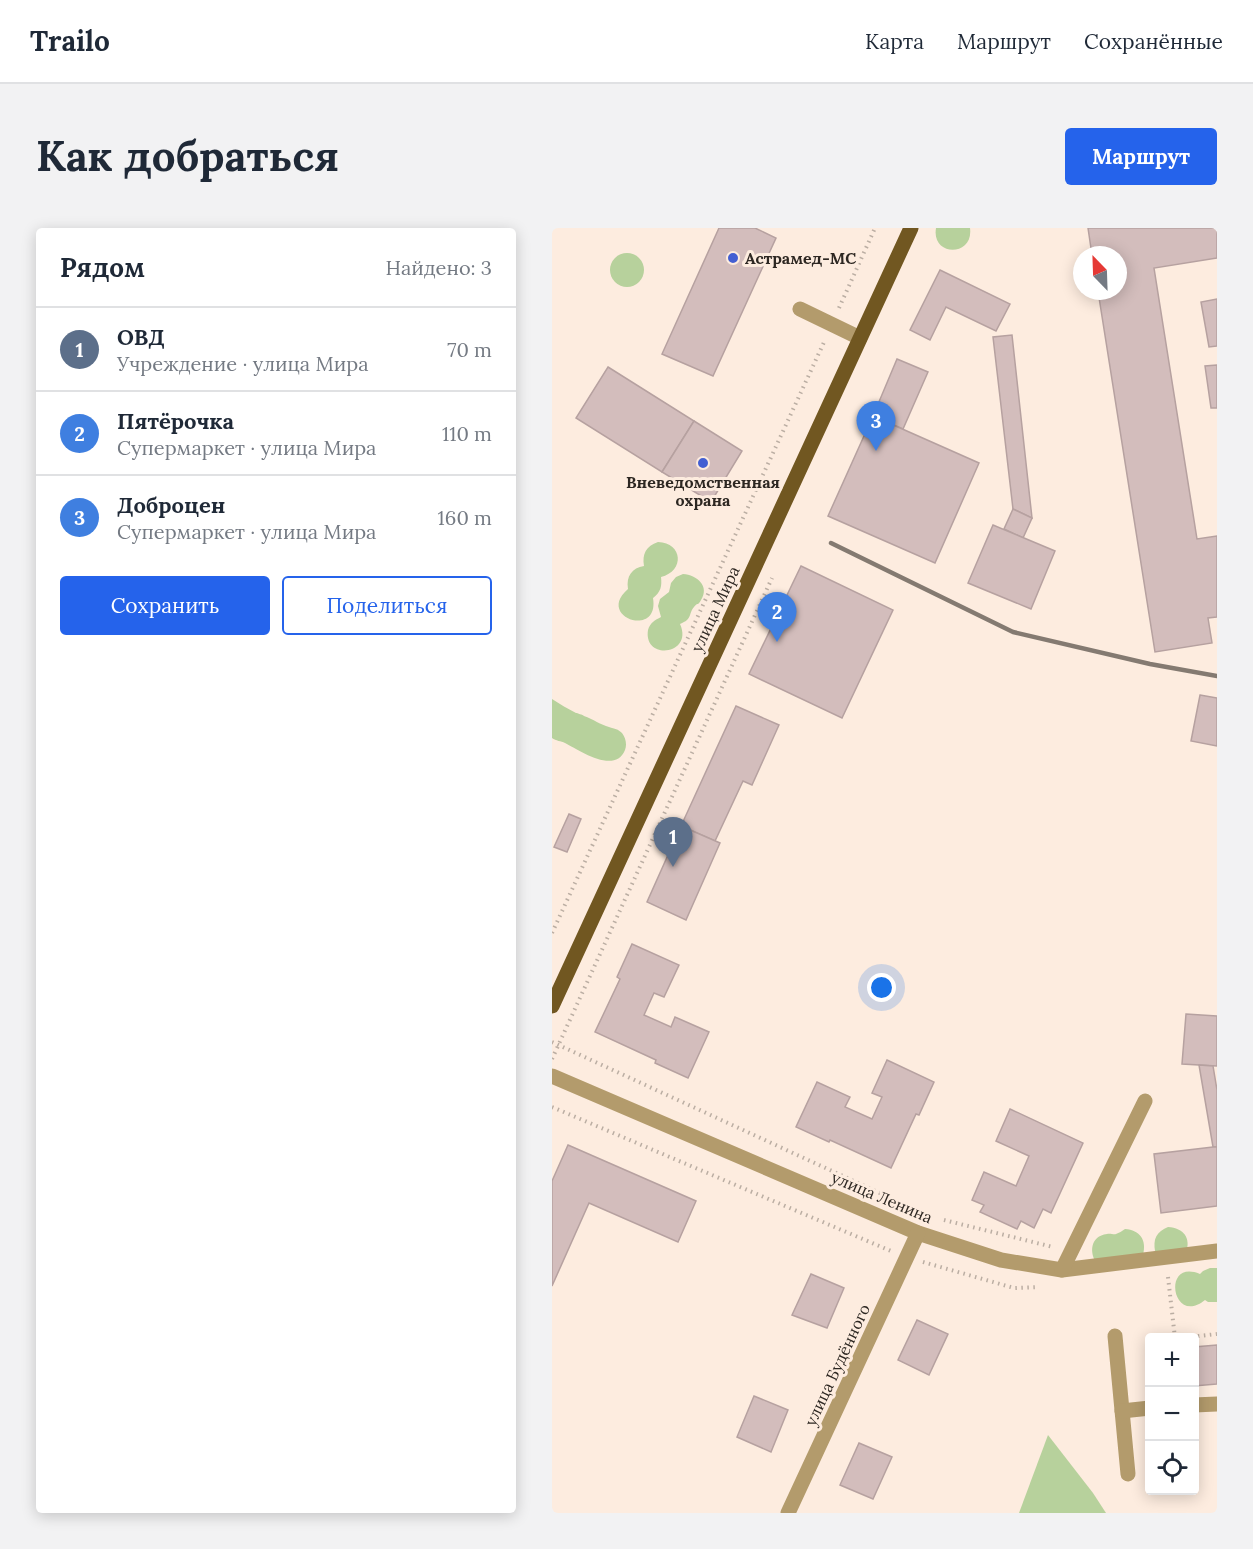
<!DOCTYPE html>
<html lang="ru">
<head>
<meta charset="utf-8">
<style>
	body { margin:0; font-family:Lora,serif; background:#f2f2f3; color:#1f2937 }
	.controls { position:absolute; right:18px; bottom:18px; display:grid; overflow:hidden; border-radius:6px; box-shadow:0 3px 15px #0003 }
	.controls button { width:54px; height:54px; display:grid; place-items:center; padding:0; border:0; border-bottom:2px solid #e0e1e3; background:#fff; color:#1f2937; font:30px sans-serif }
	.compass { position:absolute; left:521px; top:18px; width:54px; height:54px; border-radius:50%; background:#fff; box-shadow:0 3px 15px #0003; rotate:337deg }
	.you { position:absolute; left:330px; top:760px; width:21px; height:21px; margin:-15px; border:4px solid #fff; border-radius:50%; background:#1a73e8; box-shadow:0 0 0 9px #1a73e833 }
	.badge { display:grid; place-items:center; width:39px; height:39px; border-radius:50%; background:#2563eb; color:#fff; font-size:20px; font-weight:700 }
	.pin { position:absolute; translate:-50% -50px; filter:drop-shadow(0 2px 3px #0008) }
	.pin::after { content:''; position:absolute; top:32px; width:21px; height:18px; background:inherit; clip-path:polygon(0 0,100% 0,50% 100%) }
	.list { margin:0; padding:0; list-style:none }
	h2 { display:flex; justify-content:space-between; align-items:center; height:78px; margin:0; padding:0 24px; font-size:26px }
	h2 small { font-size:20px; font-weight:400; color:#747a83 }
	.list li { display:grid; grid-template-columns:39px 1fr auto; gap:18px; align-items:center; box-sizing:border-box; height:84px; padding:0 24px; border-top:2px solid #e0e1e3 }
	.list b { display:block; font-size:22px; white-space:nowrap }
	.list p { margin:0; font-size:20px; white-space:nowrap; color:#747a83 }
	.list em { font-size:20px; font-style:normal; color:#747a83 }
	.actions { display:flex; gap:12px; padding:18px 24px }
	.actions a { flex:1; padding:14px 0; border:2px solid #2563eb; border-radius:6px; text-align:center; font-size:21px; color:#2563eb }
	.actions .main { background:#2563eb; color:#fff }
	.icon { flex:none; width:33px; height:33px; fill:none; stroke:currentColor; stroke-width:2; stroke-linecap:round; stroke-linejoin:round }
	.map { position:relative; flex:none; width:665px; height:1285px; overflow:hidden; border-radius:6px }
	header { display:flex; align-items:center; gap:36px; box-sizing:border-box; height:84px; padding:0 30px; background:#fff; border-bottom:2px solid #e0e1e3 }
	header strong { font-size:28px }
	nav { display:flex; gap:33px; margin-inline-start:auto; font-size:21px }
	.intro { display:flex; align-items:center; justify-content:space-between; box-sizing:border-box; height:144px; padding:0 36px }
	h1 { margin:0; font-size:42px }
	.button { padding:15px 27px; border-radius:6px; background:#2563eb; color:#fff; font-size:21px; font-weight:700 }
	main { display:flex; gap:36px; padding:0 36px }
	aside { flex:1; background:#fff; border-radius:6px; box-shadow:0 3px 15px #0003 }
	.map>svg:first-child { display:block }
	.green { fill:#b7d19c }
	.building { fill:#d3bdbc; stroke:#b6a1a0; stroke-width:1.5 }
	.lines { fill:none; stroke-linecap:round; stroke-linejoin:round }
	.path { stroke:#bbaea3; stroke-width:4; stroke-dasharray:1.5 4.5; stroke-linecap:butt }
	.minor { stroke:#b39b6c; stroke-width:15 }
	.major { stroke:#715721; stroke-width:15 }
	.rail { stroke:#847a71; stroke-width:4.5 }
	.poi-dot { fill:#435fd2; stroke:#fdecdf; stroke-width:2 }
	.labels { text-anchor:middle; stroke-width:6; stroke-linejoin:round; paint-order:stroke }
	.poi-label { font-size:16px; font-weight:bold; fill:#2d2722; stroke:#fdecdf; text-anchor:start }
	.street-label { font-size:16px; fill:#2d2722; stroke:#fdecdf }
</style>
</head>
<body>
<header>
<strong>Trailo</strong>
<nav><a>Карта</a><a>Маршрут</a><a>Сохранённые</a></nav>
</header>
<div class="intro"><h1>Как добраться</h1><a class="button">Маршрут</a></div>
<main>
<aside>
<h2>Рядом<small>Найдено: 3</small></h2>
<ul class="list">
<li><span class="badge" style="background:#5c6f8a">1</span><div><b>ОВД</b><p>Учреждение · улица Мира</p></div><em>70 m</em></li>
<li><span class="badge" style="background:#3f7fe0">2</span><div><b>Пятёрочка</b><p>Супермаркет · улица Мира</p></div><em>110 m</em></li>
<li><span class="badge" style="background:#3f7fe0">3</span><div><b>Доброцен</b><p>Супермаркет · улица Мира</p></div><em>160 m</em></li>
</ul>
<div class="actions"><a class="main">Сохранить</a><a>Поделиться</a></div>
</aside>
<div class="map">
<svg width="665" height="1285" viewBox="0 0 665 1285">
	<rect width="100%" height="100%" fill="#fdecdf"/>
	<g class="green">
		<path d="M 384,0 L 418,0 C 422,29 379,29 384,0 Z"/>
		<circle cx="75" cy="42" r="17"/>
		<path d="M 106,314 C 131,315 133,343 109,349 C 110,358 109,364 101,370 C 108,411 43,389 76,361 C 74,348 80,340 92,338 C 90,326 94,318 106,314 Z"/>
		<path d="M 131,346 C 145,347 158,358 149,372 C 145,379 147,373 142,379 C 136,386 141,391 128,396 C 142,427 91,433 96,402 C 98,395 103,392 109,389 L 106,378 L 108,371 L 117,364 L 119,355 L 124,349 Z"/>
		<path d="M 0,471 C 8,476 16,481 24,485 C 25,485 31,487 32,488 C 41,491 49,497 57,499 C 63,501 66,501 70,505 C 74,510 75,517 73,522 C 63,547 27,522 13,515 C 9,513 4,513 0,510 Z"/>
		<path d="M 616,999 C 632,1000 639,1010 634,1025 L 603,1023 C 601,1011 604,1004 616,999 Z"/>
		<path d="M 573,1001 C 588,1002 595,1012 591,1027 L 545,1036 C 537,1025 538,1008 555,1006 C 558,1005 562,1007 564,1006 C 567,1005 570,1003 573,1001 Z"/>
		<path d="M 658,1040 L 665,1040 L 665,1074 L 656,1074 L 653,1072 C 620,1099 609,1030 648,1046 L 651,1043 Z"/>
		<polygon points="496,1207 541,1265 554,1285 467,1285"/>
	</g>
	<g class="building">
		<polygon points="167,0 203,0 224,10 161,148 110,126"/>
		<polygon points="536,0 665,0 665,30 602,40 645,311 665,308 665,389 656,390 660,415 603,424 546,63 566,63 566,27 540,27"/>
		<polygon points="388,42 458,76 444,103 394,79 378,112 358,102"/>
		<polygon points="665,71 665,118 657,119 649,74"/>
		<polygon points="460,107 480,290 461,281 441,109"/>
		<polygon points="345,131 376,144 351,201 321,188"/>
		<polygon points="665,137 665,180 659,180 653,138"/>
		<polygon points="56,139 142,193 110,244 24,190"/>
		<polygon points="321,188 427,235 383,335 276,288"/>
		<polygon points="142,193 190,223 159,274 110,244"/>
		<polygon points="461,281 480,290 471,310 452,301"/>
		<polygon points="441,297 503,323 479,381 416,355"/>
		<polygon points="249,338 341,382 290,490 197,446"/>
		<polygon points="648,467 665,470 665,518 639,513"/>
		<polygon points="184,478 227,497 200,557 191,553 163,613 129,598"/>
		<polygon points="17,586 29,591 15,624 2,619"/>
		<polygon points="129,598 168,615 134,692 95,674"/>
		<polygon points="80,716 127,737 112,769 102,765 92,787 119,799 123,789 157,804 136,850 103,835 104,832 43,804 68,751 65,749"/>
		<polygon points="634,786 665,788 665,838 630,836"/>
		<polygon points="335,832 382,854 367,887 364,886 339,940 278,912 277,914 244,899 265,854 298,869 293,879 320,891 330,869 320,865"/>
		<polygon points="647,837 661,838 665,862 665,919 661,919"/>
		<polygon points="458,881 531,915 499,985 491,981 482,1000 469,993 465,1001 428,984 432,977 420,972 432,944 464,958 477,928 444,913"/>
		<polygon points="16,917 144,973 126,1014 37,975 0,1058 0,953"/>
		<polygon points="661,919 665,919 665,978 609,985 602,926"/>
		<polygon points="259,1046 292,1060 275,1100 240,1087"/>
		<polygon points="365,1092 396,1106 377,1147 346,1132"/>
		<polygon points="665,1117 665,1156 642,1158 642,1119"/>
		<polygon points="202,1168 236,1182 219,1224 185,1209"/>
		<polygon points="307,1215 340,1229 321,1271 288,1257"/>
	</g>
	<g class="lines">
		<g class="path">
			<polyline points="287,80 323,0"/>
			<polyline points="0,705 273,112"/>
			<polyline points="0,814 343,972"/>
			<polyline points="0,831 220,350"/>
			<polyline points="0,879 339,1023"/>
			<polyline points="392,992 501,1019"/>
			<polyline points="371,1034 462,1060 486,1059"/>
			<polyline points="616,1049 623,1110"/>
			<polyline points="628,1110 665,1106"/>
		</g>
		<g class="minor">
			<polyline points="248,81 308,110"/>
			<polyline points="0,848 366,1005 449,1032 510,1042 665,1023"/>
			<polyline points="510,1042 593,873"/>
			<polyline points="563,1108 576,1246"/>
			<polyline points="642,1177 665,1176"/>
			<polyline points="570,1183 598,1180"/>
			<polyline points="236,1285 366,1005"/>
		</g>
		<polyline class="major" points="0,778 359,0"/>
		<polyline class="rail" points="279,315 461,404 598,436 665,448"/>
	</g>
	<g class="poi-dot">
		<circle cx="181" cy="30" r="6"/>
		<circle cx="151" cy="235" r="6"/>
	</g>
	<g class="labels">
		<g class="poi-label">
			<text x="193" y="36">Астрамед-МС</text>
			<text x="151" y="260" text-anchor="middle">Вневедомственная<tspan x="151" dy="18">охрана</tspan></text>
		</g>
		<g class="street-label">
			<text transform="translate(163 381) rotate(-65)" y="6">улица Мира</text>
			<text transform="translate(330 969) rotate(23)" y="6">улица Ленина</text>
			<text transform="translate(285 1137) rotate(-65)" y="6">улица Будённого</text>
		</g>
	</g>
</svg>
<div class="controls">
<button>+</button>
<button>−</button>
<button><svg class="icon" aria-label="locate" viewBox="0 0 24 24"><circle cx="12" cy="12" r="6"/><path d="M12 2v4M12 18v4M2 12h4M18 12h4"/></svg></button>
</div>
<svg class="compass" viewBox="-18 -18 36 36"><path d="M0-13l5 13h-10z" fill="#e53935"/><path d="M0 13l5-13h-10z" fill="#747a83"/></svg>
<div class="you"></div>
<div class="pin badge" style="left:121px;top:639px;background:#5c6f8a">1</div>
<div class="pin badge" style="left:225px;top:414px;background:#3f7fe0">2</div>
<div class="pin badge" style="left:324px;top:223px;background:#3f7fe0">3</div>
</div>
</main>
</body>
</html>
